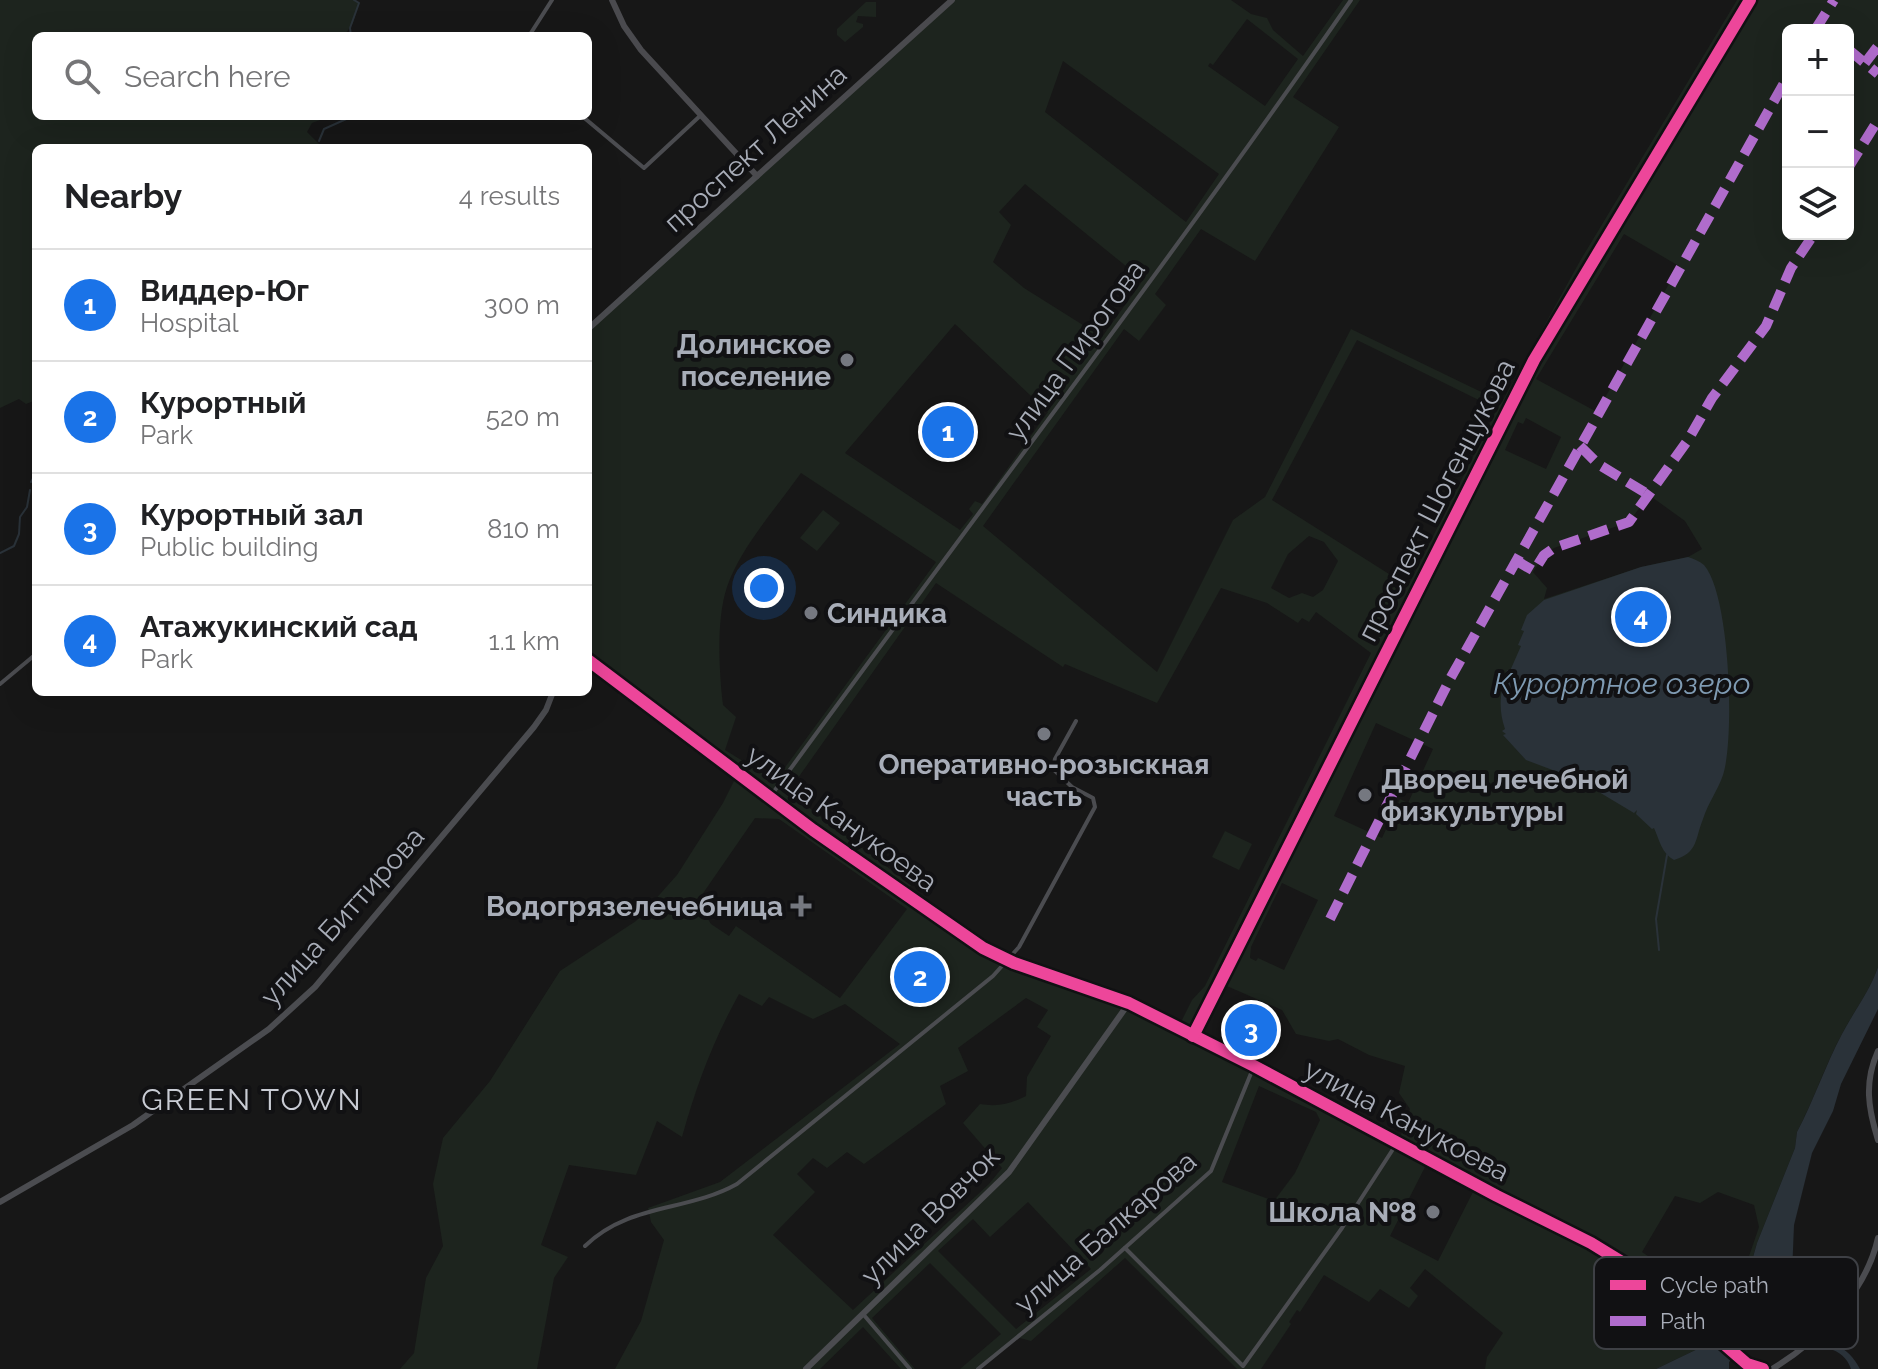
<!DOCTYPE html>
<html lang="en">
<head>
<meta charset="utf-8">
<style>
	body { margin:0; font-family:Raleway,sans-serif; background:#f6f6f6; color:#202124 }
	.controls { position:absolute; right:24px; top:24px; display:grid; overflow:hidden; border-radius:12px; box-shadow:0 8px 32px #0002 }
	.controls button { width:72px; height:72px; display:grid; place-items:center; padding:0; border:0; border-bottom:2px solid #e0e0e0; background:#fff; color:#202124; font:40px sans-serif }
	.you { position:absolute; left:764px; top:588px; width:28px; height:28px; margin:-20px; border:6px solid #fff; border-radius:50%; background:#1a73e8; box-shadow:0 0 0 12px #1a73e833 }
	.badge { display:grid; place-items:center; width:52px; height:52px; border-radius:50%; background:#1a73e8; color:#fff; font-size:26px; font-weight:700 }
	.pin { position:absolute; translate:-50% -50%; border:4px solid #fff; box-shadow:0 2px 8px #0006 }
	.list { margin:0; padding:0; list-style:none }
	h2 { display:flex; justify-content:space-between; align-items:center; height:104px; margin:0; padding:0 32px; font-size:34px }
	h2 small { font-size:26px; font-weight:400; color:#757577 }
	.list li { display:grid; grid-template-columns:52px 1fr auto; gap:24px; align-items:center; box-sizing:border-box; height:112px; padding:0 32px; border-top:2px solid #e0e0e0 }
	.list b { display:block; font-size:30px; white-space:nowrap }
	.list p { margin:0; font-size:26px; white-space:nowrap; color:#757577 }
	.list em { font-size:26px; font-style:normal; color:#757577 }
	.icon { flex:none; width:44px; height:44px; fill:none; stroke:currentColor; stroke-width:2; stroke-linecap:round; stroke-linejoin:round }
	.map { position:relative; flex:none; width:1878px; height:1369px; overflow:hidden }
	.search { position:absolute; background:#fff; box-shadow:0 8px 32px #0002; left:32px; top:32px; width:560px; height:88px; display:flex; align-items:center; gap:20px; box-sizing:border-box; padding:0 28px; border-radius:12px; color:#757577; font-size:30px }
	.panel { position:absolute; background:#fff; box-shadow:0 8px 32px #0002; left:32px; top:144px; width:560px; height:552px; border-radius:12px }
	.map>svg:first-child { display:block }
	.green { fill:#1d241e; fill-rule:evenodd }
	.water { fill:#2a3239 }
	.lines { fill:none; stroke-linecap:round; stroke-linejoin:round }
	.stream { stroke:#2a3239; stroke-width:2 }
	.minor { stroke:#4b4c50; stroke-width:4 }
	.tertiary { stroke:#4b4c50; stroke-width:6 }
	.secondary { stroke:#4a4a4e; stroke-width:6 }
	.quiet { stroke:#b06ccc; stroke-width:10; stroke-dasharray:20 10; stroke-linecap:butt }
	.cycleway-casing { stroke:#111113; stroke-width:17 }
	.cycleway { stroke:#ed469a; stroke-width:12 }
	.poi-dot { fill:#757880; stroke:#111113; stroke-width:3 }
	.labels { text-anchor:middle; stroke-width:8; stroke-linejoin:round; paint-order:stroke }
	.street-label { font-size:28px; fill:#a8adb8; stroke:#111113 }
	.poi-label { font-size:28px; font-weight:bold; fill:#a8adb8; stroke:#111113; text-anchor:end }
	.water-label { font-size:30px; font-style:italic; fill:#7f9bb3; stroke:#111113 }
	.neighbourhood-label { font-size:30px; letter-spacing:2px; fill:#c9ccd4; stroke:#111113 }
	.key { fill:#111113; stroke:#3e4045; stroke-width:2 }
	.key-label { font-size:22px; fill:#a8adb8 }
</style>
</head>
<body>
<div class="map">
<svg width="1878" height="1369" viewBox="0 0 1878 1369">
	<rect width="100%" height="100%" fill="#171717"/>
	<g class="green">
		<polygon points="0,0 354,0 359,3 353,23 344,36 36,36 36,116 331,116 312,123 307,132 323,148 36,148 36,400 26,404 19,399 0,408"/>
		<path d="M 952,0 L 1231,0 L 1251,14 L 1267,18 L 1273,30 L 1303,56 L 1343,0 L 1360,0 L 1293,97 L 1339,127 L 1255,261 L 1201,229 L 1155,294 L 1166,305 L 1139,341 L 1124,329 L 983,526 L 1157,672 L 1233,520 L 1265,497 L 1351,329 L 1502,402 L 1580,261 L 1737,0 L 1878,0 L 1878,967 C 1870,991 1854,1011 1842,1034 C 1825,1065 1814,1100 1797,1132 L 1795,1148 L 1757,1243 L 1740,1304 L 1724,1329 L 1710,1343 L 1656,1369 L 1485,1369 L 1487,1357 L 1503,1333 L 1425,1269 L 1410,1288 L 1418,1296 L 1409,1308 L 1380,1289 L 1369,1302 L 1324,1275 L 1300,1312 L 1297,1310 L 1289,1322 L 1291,1324 L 1261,1369 L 1237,1369 L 1125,1258 L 1031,1341 L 1016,1337 L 978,1369 L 960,1369 L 1001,1334 L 930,1263 L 872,1318 L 915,1369 L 901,1369 L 863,1327 L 820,1369 L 615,1369 L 641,1321 L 664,1240 L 651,1222 L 648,1208 L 720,1182 L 900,1044 L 845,1004 L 813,1019 L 769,997 L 762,1006 L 739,994 C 712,1043 697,1084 682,1137 L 657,1121 L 636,1175 L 569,1165 L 541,1245 L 568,1257 L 554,1278 L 537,1369 L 400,1369 L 414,1353 L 426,1278 L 443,1246 L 433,1184 L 443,1138 L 490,1081 L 560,971 L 636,921 L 677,875 L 723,803 L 738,773 L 588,660 L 588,329 ZM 1247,19 L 1298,59 L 1265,106 L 1208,66 L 1210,63 L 1213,65 ZM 1788,30 L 1848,30 L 1848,234 L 1788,234 ZM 1063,61 L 1219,174 L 1186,222 L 1045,112 ZM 1025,184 L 1143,280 L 1102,337 L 1024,288 L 993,262 L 1011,225 L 999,212 ZM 1624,234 L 1679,266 L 1597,412 L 1536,379 ZM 955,324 L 1048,412 L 982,504 L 975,501 L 969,509 L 973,514 L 960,530 L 845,453 ZM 1357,340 L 1497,409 L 1408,586 L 1272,500 ZM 1526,418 L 1561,437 L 1546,469 L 1505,450 L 1518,422 L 1523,424 ZM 801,473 L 936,562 L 775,781 L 725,750 L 736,717 L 723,705 C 719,671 716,620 727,587 C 740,548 777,507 801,473 ZM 1649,495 L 1685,521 L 1702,549 L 1688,557 L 1641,567 L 1544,599 L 1547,588 L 1533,572 L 1544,555 L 1554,548 L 1629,522 ZM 1309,536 L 1324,542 L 1338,561 L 1323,590 L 1313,597 L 1302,593 L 1289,598 L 1271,588 L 1288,554 ZM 936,583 L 1063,667 L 1065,664 L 1157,703 L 1221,588 L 1267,603 L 1298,623 L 1302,618 L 1309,622 L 1316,612 L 1371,653 L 1205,986 L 1192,1000 L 1178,1028 L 1129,1003 L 993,954 L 905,894 L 911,885 L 788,792 ZM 1376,723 L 1433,749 L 1408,803 L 1400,799 L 1382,838 L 1334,816 ZM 755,818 L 779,819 L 907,909 L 840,998 L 736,926 L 729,936 L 711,924 L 697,902 ZM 1282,883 L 1318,900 L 1284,970 L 1258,958 L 1256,961 L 1250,958 L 1251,947 ZM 1220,983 L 1282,1010 L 1296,1034 L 1329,1041 L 1338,1039 L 1369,1055 L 1405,1066 L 1399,1093 L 1410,1109 L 1399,1141 L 1193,1036 ZM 1026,998 L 1048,1010 L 1037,1027 L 1051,1036 L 1027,1077 L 1026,1096 C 1010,1104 998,1107 980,1104 L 963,1123 L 1002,1168 L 989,1184 L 853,1310 L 773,1235 L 815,1192 L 797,1174 L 813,1158 L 827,1168 L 847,1152 L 864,1164 L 946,1104 L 940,1086 L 968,1071 L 958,1048 ZM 1259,1086 L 1316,1112 L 1320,1120 L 1295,1173 L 1274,1201 L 1222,1182 ZM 1425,1167 L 1473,1192 L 1438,1261 L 1390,1236 ZM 1718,1192 L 1754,1205 L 1759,1227 L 1734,1300 L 1728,1301 L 1695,1288 L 1642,1252 L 1675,1196 L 1700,1203 ZM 1028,1202 L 1091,1269 L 1016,1329 L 938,1251 L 973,1219 L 990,1237 Z"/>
		<polygon points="866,2 876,2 876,17 858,16 856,22 863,24 863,27 845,42 837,35 837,29"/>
		<polygon points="823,510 840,523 817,551 800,538"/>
		<polygon points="1225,831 1252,844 1239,870 1212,857"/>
	</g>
	<g class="water">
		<path d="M 1688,557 C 1694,559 1699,561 1704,565 C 1730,594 1735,738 1723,775 C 1718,790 1708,803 1703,819 C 1695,839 1698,853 1674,860 C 1662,854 1659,839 1654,828 L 1652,829 L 1636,814 L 1637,810 L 1634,813 L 1579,780 L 1526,760 L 1503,735 L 1506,734 L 1502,731 L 1505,729 C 1498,708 1500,693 1507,670 L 1510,671 L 1521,646 L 1518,645 L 1524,631 L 1521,630 L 1527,615 L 1544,600 L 1641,567 Z"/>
		<path d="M 1878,967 L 1878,1009 L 1841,1084 L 1833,1111 L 1812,1153 L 1794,1225 L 1792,1274 L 1795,1292 L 1807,1318 L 1805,1330 C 1827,1340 1849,1346 1860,1369 L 1851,1369 C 1844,1346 1818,1347 1799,1340 L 1778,1305 C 1752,1313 1757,1330 1744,1349 C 1740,1353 1733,1358 1729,1362 L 1729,1369 L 1656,1369 L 1710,1343 L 1724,1329 L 1740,1304 L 1757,1243 L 1795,1148 L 1797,1132 C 1814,1100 1825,1066 1842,1034 C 1854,1011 1870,991 1878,967 Z"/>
	</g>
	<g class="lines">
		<g class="stream">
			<polyline points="351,36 350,28 359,3 354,0"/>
			<polyline points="319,141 324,129 353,116"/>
			<polyline points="319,148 319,147"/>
			<polyline points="31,482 36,473"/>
			<polyline points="0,553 14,546 19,534 20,517 27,507 30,490"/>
			<polyline points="1659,950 1656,919 1667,855"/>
		</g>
		<g class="minor">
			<polyline points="529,36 552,0"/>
			<polyline points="582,116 644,168 701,115"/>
			<polyline points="0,684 36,654"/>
			<path d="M 770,797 C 963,531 1164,270 1351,0"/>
			<path d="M 585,1246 C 629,1203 687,1212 737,1184 L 993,976 L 1019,947 L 1095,807 L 1093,798 L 1072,787 L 1053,769 L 1055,759 L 1076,721"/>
			<polyline points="1125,1248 1243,1366 1342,1228 1397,1143"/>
			<polyline points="863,1314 910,1369"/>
			<polyline points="978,1369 1100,1270 1211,1171 1254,1066"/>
		</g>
		<g class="tertiary">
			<polyline points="588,329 757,176"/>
			<polyline points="588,660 813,830 983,948 1014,963 1129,1003 1254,1066 1497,1196 1591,1243 1648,1278 1747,1364 1763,1369"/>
			<polyline points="1193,1036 1534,360 1750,0"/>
			<path d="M 1878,1051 C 1864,1082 1868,1108 1878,1140"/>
			<polyline points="0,1202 133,1125 269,1029 315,987 534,727 546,710 553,692"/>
			<polyline points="806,1369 1009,1172 1129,1003"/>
			<path d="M 1772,1369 C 1818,1342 1866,1292 1878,1238"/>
		</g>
		<polyline class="secondary" points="612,0 624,26 641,50 757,176 952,0"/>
		<g class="quiet">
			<polyline points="1815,30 1834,0"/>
			<polyline points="1848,49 1878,74"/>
			<polyline points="1865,63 1878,46"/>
			<polyline points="1848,168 1878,120"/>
			<polyline points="1580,446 1598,464 1649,495"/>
			<polyline points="1515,560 1534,571 1544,555 1554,548 1629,522 1688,440 1712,398 1766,326 1791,268 1814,234"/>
			<polyline points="1330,919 1450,679 1788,76"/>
		</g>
		<g class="cycleway-casing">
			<g id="cycleway">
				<polyline points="588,660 813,830 983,948 1014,963 1129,1003 1254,1066 1497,1196 1591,1243 1648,1278 1747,1364 1763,1369"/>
				<polyline points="1193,1036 1534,360 1750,0"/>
			</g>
		</g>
		<use href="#cycleway" class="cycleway"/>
	</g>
	<g class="poi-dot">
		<circle cx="847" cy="360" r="8"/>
		<circle cx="811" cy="613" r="8"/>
		<circle cx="1044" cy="734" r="8"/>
		<circle cx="1365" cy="795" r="8"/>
		<path d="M797 894h8v8h8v8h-8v8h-8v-8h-8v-8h8z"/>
		<circle cx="1433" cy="1212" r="8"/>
	</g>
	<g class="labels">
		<g class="street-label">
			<text transform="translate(755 148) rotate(-42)" y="10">проспект Ленина</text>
			<text transform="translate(1075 350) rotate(-54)" y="10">улица Пирогова</text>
			<text transform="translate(1436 500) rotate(-63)" y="10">проспект Шогенцукова</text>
			<text transform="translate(842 818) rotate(36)" y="10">улица Канукоева</text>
			<text transform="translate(342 916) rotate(-48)" y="10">улица Биттирова</text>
			<text transform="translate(1407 1120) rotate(28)" y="10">улица Канукоева</text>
			<text transform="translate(930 1215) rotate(-45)" y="10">улица Вовчок</text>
			<text transform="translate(1105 1232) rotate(-41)" y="10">улица Балкарова</text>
		</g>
		<g class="poi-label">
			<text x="831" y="354">Долинское<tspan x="831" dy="32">поселение</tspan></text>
			<text x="827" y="623" text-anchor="start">Синдика</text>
			<text x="1044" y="774" text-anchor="middle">Оперативно-розыскная<tspan x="1044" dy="32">часть</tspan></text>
			<text x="1381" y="789" text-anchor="start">Дворец лечебной<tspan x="1381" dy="32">физкультуры</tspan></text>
			<text x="783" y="916">Водогрязелечебница</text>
			<text x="1417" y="1222">Школа №8</text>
		</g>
		<g class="water-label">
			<text x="1622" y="694">Курортное озеро</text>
		</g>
		<g class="neighbourhood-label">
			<text x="252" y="1110">GREEN TOWN</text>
		</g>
	</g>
	<rect x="1594" y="1257" width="264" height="92" rx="12" class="key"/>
	<rect x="1610" y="1280" width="36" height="10" fill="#ed469a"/>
	<rect x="1610" y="1316" width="36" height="10" fill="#b06ccc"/>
	<g class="key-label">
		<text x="1660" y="1293">Cycle path</text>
		<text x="1660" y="1329">Path</text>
	</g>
</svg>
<div class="controls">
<button>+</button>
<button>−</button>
<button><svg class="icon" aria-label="layers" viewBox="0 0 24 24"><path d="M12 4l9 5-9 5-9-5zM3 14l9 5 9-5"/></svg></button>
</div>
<div class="you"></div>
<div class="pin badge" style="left:948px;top:432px">1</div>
<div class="pin badge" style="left:920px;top:977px">2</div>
<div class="pin badge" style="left:1251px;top:1030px">3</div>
<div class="pin badge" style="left:1641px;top:617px">4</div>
<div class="search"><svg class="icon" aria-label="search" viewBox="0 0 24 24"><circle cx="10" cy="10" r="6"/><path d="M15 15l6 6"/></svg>Search here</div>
<section class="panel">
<h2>Nearby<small>4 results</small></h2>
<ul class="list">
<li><span class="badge">1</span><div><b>Виддер-Юг</b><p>Hospital</p></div><em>300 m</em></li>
<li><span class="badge">2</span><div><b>Курортный</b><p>Park</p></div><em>520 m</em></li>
<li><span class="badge">3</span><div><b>Курортный зал</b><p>Public building</p></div><em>810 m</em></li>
<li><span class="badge">4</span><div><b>Атажукинский сад</b><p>Park</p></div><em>1.1 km</em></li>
</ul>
</section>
</div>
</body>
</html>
